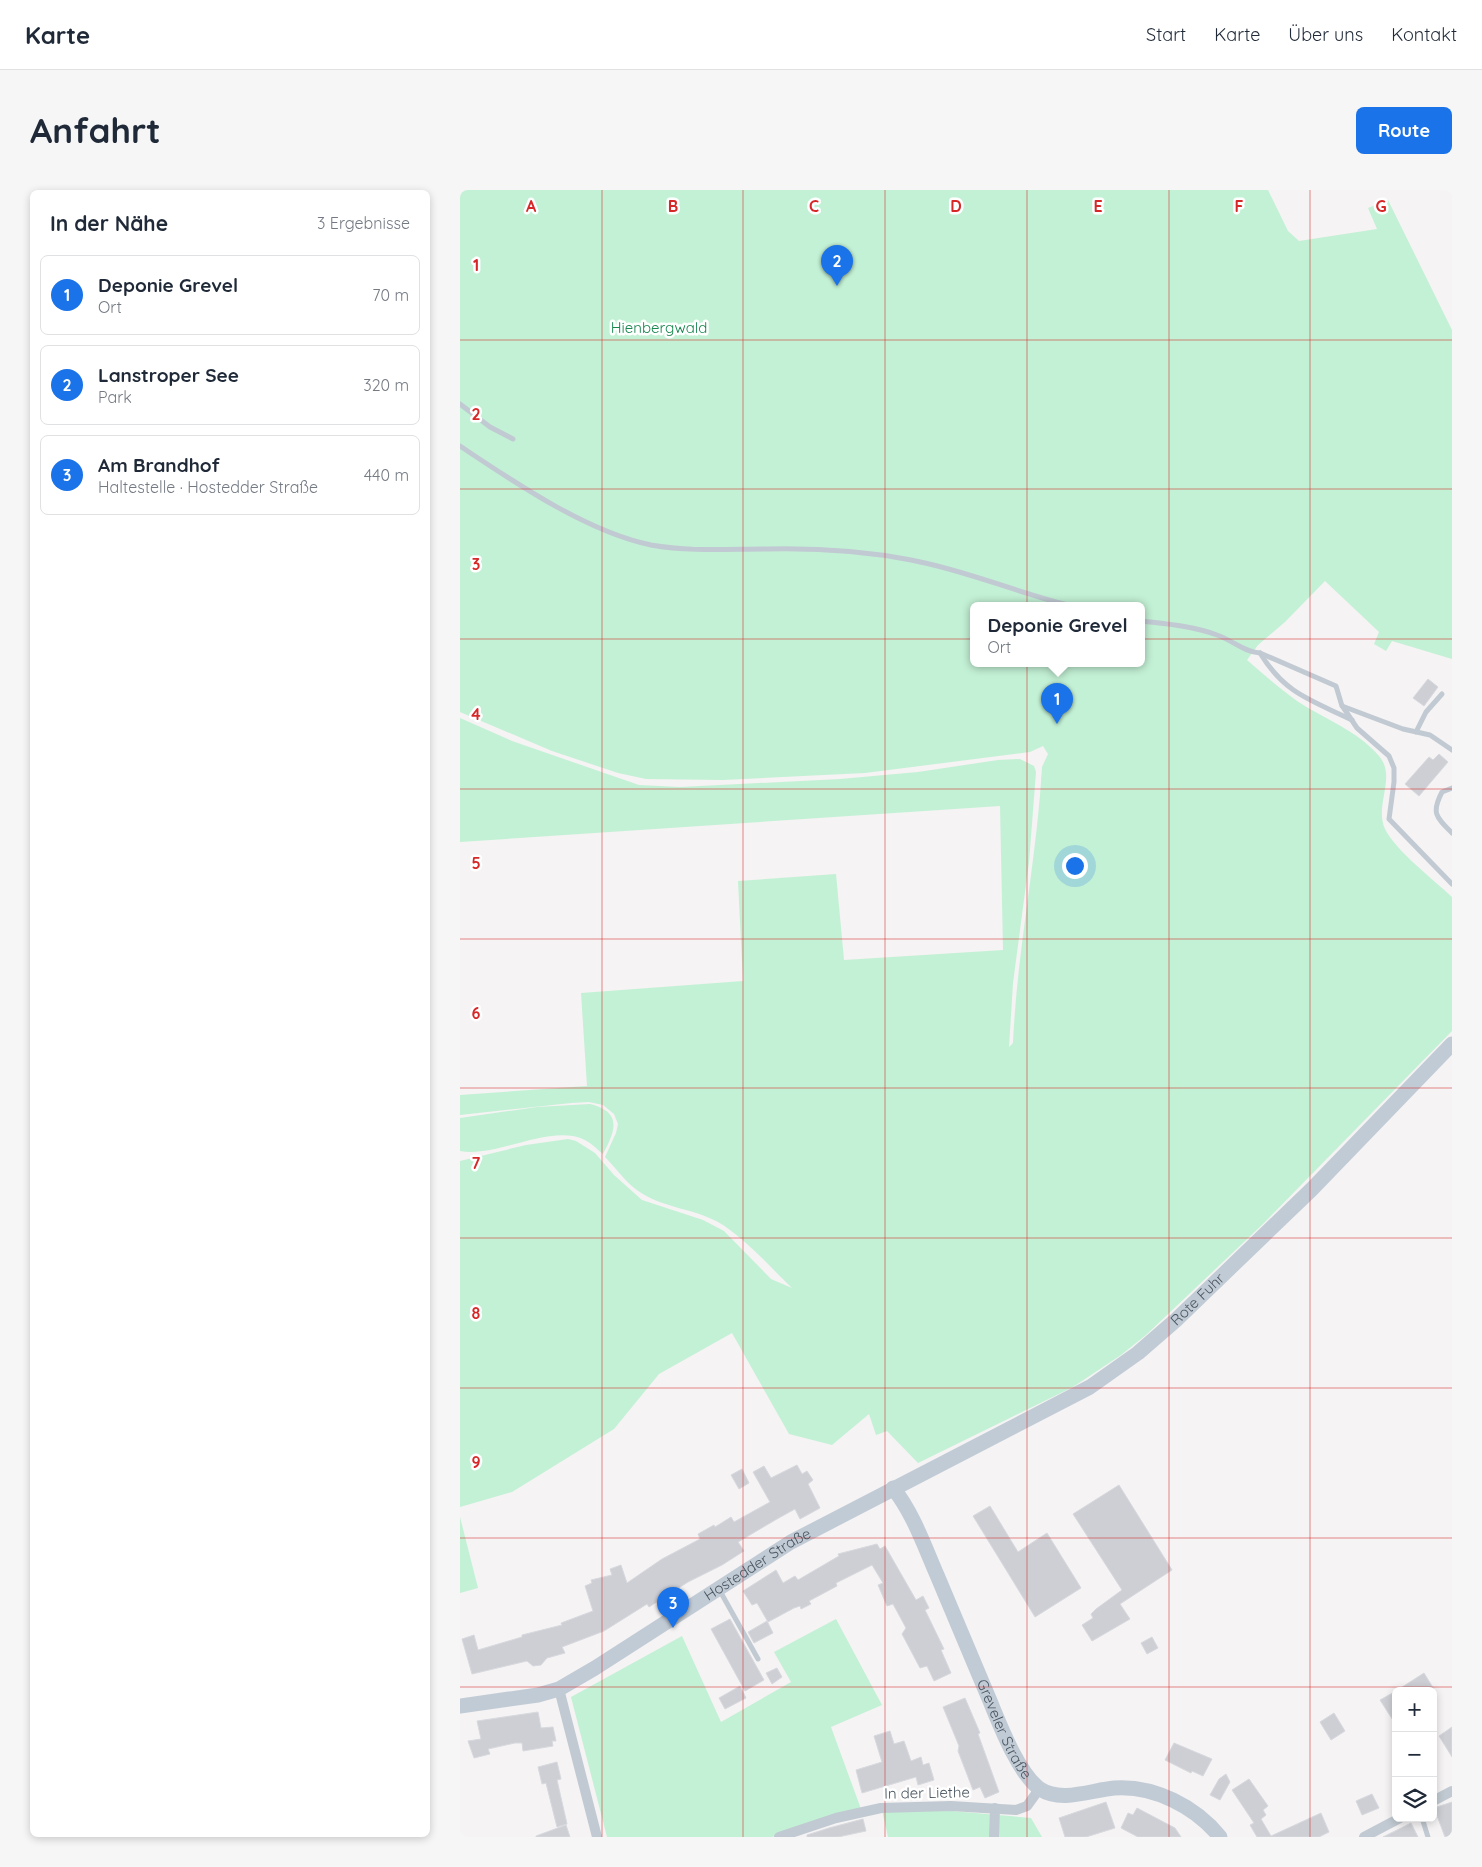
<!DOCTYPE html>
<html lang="de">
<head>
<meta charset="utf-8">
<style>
	body { margin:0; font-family:Quicksand,sans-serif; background:#f6f6f7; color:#1f2937 }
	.controls { position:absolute; right:15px; bottom:15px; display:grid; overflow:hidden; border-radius:8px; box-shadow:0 2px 8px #0003 }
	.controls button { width:45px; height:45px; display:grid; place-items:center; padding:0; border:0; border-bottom:1px solid #e0e1e3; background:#fff; color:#1f2937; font:25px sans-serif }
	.you { position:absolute; left:614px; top:675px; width:18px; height:18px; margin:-12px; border:4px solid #fff; border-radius:50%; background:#1a73e8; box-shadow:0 0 0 8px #1a73e833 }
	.badge { display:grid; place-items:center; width:32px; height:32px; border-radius:50%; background:#1a73e8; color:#fff; font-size:16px; font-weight:700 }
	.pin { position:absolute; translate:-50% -41px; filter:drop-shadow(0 1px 2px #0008) }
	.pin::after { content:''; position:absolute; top:26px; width:18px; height:15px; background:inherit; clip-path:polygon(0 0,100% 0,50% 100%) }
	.popup { position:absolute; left:510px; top:412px; width:175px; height:65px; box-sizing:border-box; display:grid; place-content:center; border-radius:8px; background:#fff; filter:drop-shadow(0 1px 4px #0005); font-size:16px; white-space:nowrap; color:#747a83 }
	.popup b { font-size:19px; color:#1f2937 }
	.popup::after { content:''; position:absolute; left:50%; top:100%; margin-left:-10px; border:10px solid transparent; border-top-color:#fff }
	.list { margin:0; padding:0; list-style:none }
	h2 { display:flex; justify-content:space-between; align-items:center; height:65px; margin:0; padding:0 20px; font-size:21px }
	h2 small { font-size:16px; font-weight:400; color:#747a83 }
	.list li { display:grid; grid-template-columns:32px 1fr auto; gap:15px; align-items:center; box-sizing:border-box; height:80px; margin:0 10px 10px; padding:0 10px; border:1px solid #e0e1e3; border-radius:8px }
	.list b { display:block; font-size:19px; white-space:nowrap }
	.list p { margin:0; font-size:16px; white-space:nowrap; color:#747a83 }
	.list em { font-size:16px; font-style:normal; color:#747a83 }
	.icon { flex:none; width:28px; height:28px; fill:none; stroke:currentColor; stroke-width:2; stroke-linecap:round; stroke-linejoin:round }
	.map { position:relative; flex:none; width:992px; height:1647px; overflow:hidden; border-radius:8px }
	header { display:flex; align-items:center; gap:30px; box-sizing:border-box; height:70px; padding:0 25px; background:#fff; border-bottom:1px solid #e0e1e3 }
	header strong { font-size:24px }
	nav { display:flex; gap:28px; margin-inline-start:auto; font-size:18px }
	.intro { display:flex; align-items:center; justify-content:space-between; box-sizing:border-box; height:120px; padding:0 30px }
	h1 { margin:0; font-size:35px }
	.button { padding:12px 22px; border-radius:8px; background:#1a73e8; color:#fff; font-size:18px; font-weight:700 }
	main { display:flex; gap:30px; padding:0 30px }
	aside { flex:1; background:#fff; border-radius:8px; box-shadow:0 2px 8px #0003 }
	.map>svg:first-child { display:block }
	.green { fill:#c3f1d5; fill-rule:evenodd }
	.building { fill:#cdcfd5; stroke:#d7d9de }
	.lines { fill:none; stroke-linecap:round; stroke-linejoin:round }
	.lane { stroke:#c1cad2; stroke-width:5 }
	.street { stroke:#c1cad2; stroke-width:10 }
	.secondary { stroke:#c1cbd6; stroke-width:15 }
	.grid { fill:none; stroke:#d62828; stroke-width:1; stroke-opacity:0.55 }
	.labels { text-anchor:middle; stroke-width:5; stroke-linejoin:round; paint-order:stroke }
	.park-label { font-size:15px; fill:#17864f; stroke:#fff }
	.street-label { font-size:15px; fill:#4a5661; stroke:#fff }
	.grid-label { font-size:16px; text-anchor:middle; font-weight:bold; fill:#d62828; stroke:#fff; stroke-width:5; stroke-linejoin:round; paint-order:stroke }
</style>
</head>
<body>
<header>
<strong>Karte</strong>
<nav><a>Start</a><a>Karte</a><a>Über uns</a><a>Kontakt</a></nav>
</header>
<div class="intro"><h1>Anfahrt</h1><a class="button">Route</a></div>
<main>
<aside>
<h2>In der Nähe<small>3 Ergebnisse</small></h2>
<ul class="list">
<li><span class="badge">1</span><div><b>Deponie Grevel</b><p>Ort</p></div><em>70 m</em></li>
<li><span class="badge">2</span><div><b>Lanstroper See</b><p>Park</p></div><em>320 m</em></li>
<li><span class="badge">3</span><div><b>Am Brandhof</b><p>Haltestelle · Hostedder Straße</p></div><em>440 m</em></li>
</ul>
</aside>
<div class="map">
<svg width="992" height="1647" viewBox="0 0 992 1647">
	<rect width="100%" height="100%" fill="#f5f3f3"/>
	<g class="green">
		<path d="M 0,0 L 808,0 L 828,41 L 839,51 L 917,39 L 908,18 L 928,10 L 992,140 L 992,469 L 932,451 L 926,461 L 914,454 L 919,442 L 865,391 L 825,432 L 798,455 L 787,470 C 803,484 819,498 837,511 C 864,529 897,540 919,566 C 937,587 914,615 925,639 C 935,660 974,690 992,707 L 992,841 L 804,1033 L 686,1145 L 661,1165 L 613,1197 L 458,1273 L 427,1241 L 416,1245 L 409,1224 L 372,1255 L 329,1244 L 272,1143 L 199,1184 L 154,1239 L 52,1302 L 0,1317 L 0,971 L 66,955 L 108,949 L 116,951 L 135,963 L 154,985 L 182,1010 L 243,1030 L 264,1041 L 311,1089 L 332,1098 C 310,1077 284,1047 258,1032 C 234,1019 206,1018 183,1004 C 168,996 157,979 145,967 L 156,943 L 158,934 L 154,924 L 143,915 L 129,912 L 111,913 L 0,925 L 0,905 L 127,896 L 121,803 L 283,791 L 278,691 L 376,684 L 384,770 L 543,760 L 540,616 L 0,652 L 0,528 L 52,551 L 179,595 L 220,597 L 380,589 L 458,582 L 538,570 L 560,569 L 574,576 L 576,582 L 569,672 L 553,793 L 549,857 L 553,853 C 557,760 577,669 582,577 L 588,564 L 583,556 L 570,562 L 405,583 L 263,590 L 186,589 L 158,583 L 92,561 L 0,522 L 0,214 L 30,237 L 57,249 L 32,237 L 0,212 ZM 513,415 L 681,415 L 681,473 L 513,473 Z"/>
		<path d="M 130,914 C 162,922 156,940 143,964 C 137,959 131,953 125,950 C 91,933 37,968 0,961 L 0,928 L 77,917 Z"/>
		<polygon points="0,1327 18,1398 0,1403"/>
		<polygon points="376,1429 422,1515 371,1537 401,1619 312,1647 147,1647 111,1507 222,1446 261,1532 331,1492 314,1462"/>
		<polygon points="422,1620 492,1621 571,1628 582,1647 428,1647"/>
	</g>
	<g class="building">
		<polygon points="968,489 978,497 964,516 953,508"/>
		<polygon points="979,564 988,572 959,606 945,594 969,567 973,570"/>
		<polygon points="337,1275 342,1284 347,1281 353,1290 348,1294 360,1318 340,1329 335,1319 317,1329 278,1352 284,1361 262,1375 228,1392 189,1417 187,1414 144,1441 102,1457 105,1463 87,1468 81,1475 73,1476 67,1471 12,1484 2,1449 14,1445 18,1460 62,1447 62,1445 102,1435 101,1433 133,1421 125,1396 132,1393 131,1390 152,1385 150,1379 161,1375 167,1393 202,1369 240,1349 238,1344 254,1335 255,1337 271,1327 274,1332 310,1312 293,1282 304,1276 311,1288"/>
		<polygon points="282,1279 289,1293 279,1299 271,1285"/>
		<polygon points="659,1295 712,1380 660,1414 670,1429 632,1451 622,1435 633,1428 631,1424 636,1419 662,1400 613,1324"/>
		<polygon points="530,1316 558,1362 587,1343 621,1398 575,1427 513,1326"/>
		<polygon points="417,1354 420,1359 425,1356 456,1410 463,1406 469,1418 465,1420 484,1459 481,1460 491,1483 474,1491 467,1476 460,1478 442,1444 446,1438 433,1414 427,1416 418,1395 423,1393 412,1375 376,1393 377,1396 349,1411 351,1414 341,1419 340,1416 334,1418 308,1432 297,1413 292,1415 283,1401 316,1380 323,1393 335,1386 338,1390 379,1366 378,1364"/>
		<polygon points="270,1429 304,1490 285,1501 251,1439"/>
		<polygon points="307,1431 313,1443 294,1453 288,1442"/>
		<polygon points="692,1447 698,1458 687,1464 681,1453"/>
		<polygon points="317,1478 322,1487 312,1494 306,1483"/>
		<polygon points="964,1483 975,1501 936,1501"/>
		<polygon points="280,1496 286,1508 265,1519 259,1508"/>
		<polygon points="936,1501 936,1535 920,1510"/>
		<polygon points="505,1508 520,1543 518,1544 539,1602 525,1608 520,1597 513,1600 498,1561 499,1556 483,1517"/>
		<polygon points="78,1522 81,1538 93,1537 96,1551 92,1551 93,1556 63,1561 62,1553 55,1553 28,1559 30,1564 14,1568 8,1551 21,1549 17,1531"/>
		<polygon points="874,1523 885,1541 871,1550 860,1532"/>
		<polygon points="992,1537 992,1567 979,1546"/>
		<polygon points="430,1541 434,1554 444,1551 451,1571 461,1567 463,1575 469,1573 474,1590 458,1595 456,1587 402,1603 396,1580 422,1572 414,1546"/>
		<polygon points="714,1553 752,1569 743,1586 732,1581 731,1583 705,1570"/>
		<polygon points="97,1572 101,1589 97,1590 107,1634 97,1637 86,1593 82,1594 78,1577"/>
		<polygon points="766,1584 770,1592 760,1610 750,1605 759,1589"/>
		<polygon points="789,1589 808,1616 803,1620 806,1625 801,1629 811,1646 861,1623 869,1642 859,1647 797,1647 790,1635 794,1633 772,1600"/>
		<polygon points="912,1604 919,1618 902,1625 896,1611"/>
		<polygon points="646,1612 655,1638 626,1647 605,1647 599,1628"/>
		<polygon points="992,1612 992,1647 985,1647 974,1618"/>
		<polygon points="677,1618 715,1638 721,1647 678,1647 661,1638 668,1623 673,1625"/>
		<polygon points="403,1629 406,1641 378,1647 347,1647 347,1645 369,1638"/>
		<polygon points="951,1633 958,1647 923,1647"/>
		<polygon points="106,1635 110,1647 76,1647 76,1646"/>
	</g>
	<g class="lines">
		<g class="lane">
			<polyline points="0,214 30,237 53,249"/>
			<path d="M 0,256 C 54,292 127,342 191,355 C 230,362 268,359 308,359 C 355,358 404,361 451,370 C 505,380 555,402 608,415"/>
			<path d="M 681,431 C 707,434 733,436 757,445 C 772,450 784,462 800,463 L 876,496 L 882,516 L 943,539 L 970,545 L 992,560"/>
			<path d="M 800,463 C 825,504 851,510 892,530"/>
			<polyline points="883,517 897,538 929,566 934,578 934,592 929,629 992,694"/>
			<polyline points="956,542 966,522 982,504"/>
			<path d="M 992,598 L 982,602 C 971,623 976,627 992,643"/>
			<polyline points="260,1401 298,1469"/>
			<polyline points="962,1628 968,1647"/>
		</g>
		<g class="street">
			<polyline points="99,1499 137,1647"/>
			<polyline points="973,1611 992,1601"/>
			<polyline points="319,1647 376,1628 421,1618 491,1616 556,1620 567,1616 580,1598"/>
			<polyline points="534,1647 535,1618"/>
			<polyline points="904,1647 940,1628"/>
		</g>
		<g class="secondary">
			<path id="s1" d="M 433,1298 C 453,1323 464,1355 477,1385 C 495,1427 512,1469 530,1511 C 540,1535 558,1583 580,1599 C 601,1613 632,1600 654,1598 C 694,1595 736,1617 760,1647"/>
			<path id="s2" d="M 0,1516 L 78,1505 L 99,1499 L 135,1478 L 331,1352 L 630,1197 L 678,1163 L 716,1130 L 852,999 L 992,854"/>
		</g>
	</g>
	<path class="grid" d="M 142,0 L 142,1647M 283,0 L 283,1647M 425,0 L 425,1647M 567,0 L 567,1647M 709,0 L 709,1647M 850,0 L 850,1647M 0,150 L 992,150M 0,299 L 992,299M 0,449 L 992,449M 0,599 L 992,599M 0,749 L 992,749M 0,898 L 992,898M 0,1048 L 992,1048M 0,1198 L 992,1198M 0,1348 L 992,1348M 0,1497 L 992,1497"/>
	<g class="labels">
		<g class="park-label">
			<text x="199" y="143">Hienbergwald</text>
		</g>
		<g class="street-label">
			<text dy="5" stroke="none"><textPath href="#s2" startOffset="851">Rote Fuhr</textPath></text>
			<text dy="5" stroke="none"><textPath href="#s2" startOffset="335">Hostedder Straße</textPath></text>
			<text dy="5" stroke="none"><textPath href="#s1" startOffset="266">Greveler Straße</textPath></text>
			<text transform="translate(467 1603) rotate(-1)" y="5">In der Liethe</text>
		</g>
	</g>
	<g class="grid-label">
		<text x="71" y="22">A</text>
		<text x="213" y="22">B</text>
		<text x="354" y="22">C</text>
		<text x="496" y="22">D</text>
		<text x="638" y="22">E</text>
		<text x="779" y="22">F</text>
		<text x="921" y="22">G</text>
		<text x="16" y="81">1</text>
		<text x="16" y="230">2</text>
		<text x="16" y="380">3</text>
		<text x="16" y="530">4</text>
		<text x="16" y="679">5</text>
		<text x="16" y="829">6</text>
		<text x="16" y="979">7</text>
		<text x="16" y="1129">8</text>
		<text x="16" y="1278">9</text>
	</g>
</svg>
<div class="controls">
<button>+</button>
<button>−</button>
<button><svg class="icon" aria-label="layers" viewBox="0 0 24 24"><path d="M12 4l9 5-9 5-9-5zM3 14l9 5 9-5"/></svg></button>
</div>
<div class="you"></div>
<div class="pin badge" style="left:597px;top:534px">1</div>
<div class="popup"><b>Deponie Grevel</b>Ort</div>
<div class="pin badge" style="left:377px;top:96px">2</div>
<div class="pin badge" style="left:213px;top:1438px">3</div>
</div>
</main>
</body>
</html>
